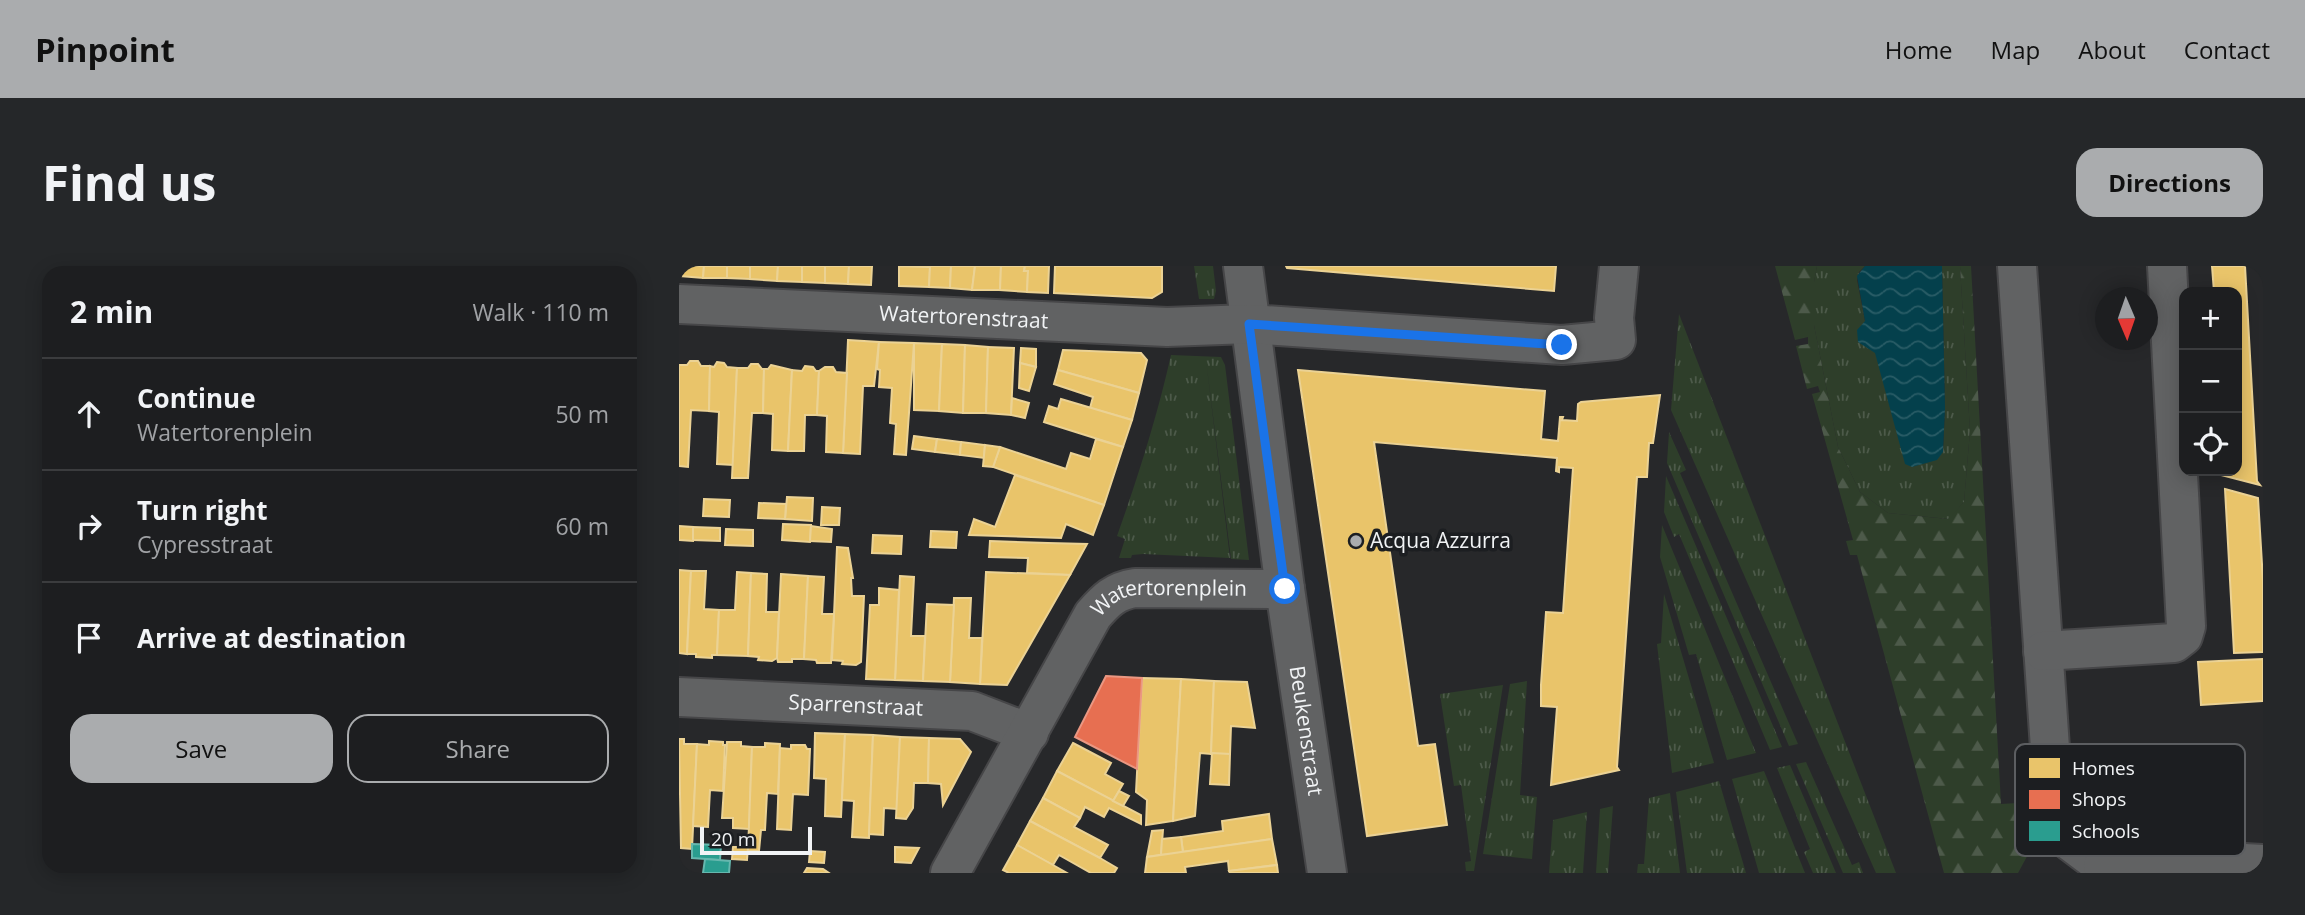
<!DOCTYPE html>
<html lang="en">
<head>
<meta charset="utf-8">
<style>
	body { margin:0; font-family:"Open Sans",sans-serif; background:#252729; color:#f1f3f6 }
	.controls { position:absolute; right:21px; top:21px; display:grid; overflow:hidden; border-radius:14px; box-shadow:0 4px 18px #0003 }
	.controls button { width:63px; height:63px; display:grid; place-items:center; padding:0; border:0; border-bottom:2px solid #3b3c3e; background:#1d1e20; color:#f1f3f6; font:35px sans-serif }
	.compass { position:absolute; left:1416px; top:21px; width:63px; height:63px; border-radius:50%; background:#1d1e20; box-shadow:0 4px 18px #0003; rotate:178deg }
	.scale { position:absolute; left:21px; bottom:18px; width:112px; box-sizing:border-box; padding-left:7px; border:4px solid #f1f3f5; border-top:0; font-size:19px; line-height:24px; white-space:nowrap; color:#f1f3f5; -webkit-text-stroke:5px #1c1e21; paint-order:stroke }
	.stop { position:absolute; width:21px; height:21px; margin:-16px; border:5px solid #1a73e8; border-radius:50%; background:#fff }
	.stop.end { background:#1a73e8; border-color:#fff; box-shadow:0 2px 7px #0008 }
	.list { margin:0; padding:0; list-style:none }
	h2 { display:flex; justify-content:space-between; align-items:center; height:91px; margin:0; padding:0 28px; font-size:30px }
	h2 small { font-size:23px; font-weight:400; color:#a0a2a5 }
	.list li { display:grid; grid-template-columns:46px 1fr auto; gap:21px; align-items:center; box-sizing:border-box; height:112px; padding:0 28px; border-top:2px solid #3b3c3e }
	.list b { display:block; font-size:26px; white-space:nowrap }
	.list p { margin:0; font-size:23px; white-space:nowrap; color:#a0a2a5 }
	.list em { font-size:23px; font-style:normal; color:#a0a2a5 }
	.actions { display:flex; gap:14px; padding:21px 28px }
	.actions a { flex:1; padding:16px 0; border:2px solid #aaacae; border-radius:21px; text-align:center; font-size:24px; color:#aaacae }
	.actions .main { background:#aaacae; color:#111 }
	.icon { flex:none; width:38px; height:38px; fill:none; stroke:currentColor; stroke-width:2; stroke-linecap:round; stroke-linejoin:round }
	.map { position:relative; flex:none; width:1584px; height:607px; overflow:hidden; border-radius:21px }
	header { display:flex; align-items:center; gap:42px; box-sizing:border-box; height:98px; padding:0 35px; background:#aaacae; color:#111 }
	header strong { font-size:33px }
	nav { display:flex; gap:38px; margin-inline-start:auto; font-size:24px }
	.intro { display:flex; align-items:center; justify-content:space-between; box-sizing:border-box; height:168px; padding:0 42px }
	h1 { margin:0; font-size:49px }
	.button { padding:18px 32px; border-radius:21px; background:#aaacae; color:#111; font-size:24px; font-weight:700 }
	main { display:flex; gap:42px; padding:0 42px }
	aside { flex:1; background:#1d1e20; border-radius:21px; box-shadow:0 4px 18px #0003 }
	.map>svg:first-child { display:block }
	.grass { fill:url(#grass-tufts) }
	.forest { fill:url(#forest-firs) }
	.water { fill:url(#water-waves) }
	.homes { fill:#e9c46a; stroke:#ebd294; stroke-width:2 }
	.shops { fill:#e76f51; stroke:#ea9782; stroke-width:2 }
	.schools { fill:#2a9d8f; stroke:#66b7ae; stroke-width:2 }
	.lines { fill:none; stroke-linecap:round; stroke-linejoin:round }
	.minor-casing { stroke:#464648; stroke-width:42 }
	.minor { stroke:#616263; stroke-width:38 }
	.route { stroke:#1a73e8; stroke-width:9 }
	.poi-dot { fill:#aaacae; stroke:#1c1e21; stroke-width:2.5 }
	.labels { text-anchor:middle; stroke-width:7; stroke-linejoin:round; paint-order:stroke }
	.street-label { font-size:21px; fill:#f1f3f5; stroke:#1c1e21 }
	.poi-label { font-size:21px; fill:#f1f3f5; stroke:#1c1e21; text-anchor:start }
	.key { fill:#1c1e21; stroke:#5c5e61; stroke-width:2 }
	.key-label { font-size:19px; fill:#f1f3f5 }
</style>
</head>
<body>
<header>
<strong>Pinpoint</strong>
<nav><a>Home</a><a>Map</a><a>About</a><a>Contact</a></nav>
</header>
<div class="intro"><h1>Find us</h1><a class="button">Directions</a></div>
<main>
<aside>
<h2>2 min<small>Walk · 110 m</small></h2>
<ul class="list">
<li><svg class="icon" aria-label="ahead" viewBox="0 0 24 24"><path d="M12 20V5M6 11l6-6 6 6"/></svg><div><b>Continue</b><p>Watertorenplein</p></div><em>50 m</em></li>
<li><svg class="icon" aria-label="right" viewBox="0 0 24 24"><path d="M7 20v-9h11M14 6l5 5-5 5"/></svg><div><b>Turn right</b><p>Cypresstraat</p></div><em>60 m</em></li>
<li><svg class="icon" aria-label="arrive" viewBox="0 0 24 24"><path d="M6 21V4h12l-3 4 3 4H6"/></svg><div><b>Arrive at destination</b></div></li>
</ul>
<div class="actions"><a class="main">Save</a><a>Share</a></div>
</aside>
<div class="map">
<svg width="1584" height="607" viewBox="0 0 1584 607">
	<defs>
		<pattern id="grass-tufts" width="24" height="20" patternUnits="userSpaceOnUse" patternTransform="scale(1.75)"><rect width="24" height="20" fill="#2e3e2a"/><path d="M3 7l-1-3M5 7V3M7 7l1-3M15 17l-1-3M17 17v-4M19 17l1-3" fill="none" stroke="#4d5a4a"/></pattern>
		<pattern id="forest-firs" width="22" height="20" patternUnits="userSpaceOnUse" patternTransform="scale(1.75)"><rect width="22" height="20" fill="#2e3e2a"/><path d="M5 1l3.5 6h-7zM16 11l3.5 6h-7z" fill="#4d5a4a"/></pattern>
		<pattern id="water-waves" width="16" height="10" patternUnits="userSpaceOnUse" patternTransform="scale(1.75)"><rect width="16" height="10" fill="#04404c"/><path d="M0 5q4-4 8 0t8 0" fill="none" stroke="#295c66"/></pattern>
	</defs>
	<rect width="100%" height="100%" fill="#27282a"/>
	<g class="grass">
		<polygon points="515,0 534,0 537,25 535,33 520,33"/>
		<polygon points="1138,0 1186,0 1180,6 1178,14 1186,55 1196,87 1264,186 1266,142 1263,0 1281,0 1291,165 1285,236 1270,253 1209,247 1181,226 1159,181 1135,59 1135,16"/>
		<polygon points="1000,48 1217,607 1197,607 992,144"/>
		<path d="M 492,89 L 542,91 L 546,99 L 570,294 L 552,293 L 527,94 L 551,292 L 464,288 L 453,289 L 452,292 L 440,292 L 446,273 L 438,270 C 459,211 478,151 492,89 Z"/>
		<polygon points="990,166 1007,204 1001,207 1119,478 1110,480 988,197"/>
		<polygon points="987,210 1103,481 1091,484 1000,268 995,271 985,246"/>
		<polygon points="983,259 1077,487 1048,494 1017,388 1010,389 981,291"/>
		<polygon points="985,328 1035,497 993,507 978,378 982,377"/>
		<polygon points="848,415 841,529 858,531 853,593 804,588 831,418"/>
		<polygon points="824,419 795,605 787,605 786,596 792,595 782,519 775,520 761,428"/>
		<polygon points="1127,496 1173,599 1180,596 1184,607 1164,607 1117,498"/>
		<polygon points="1111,499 1157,607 1134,607 1125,586 1131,583 1098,502"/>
		<polygon points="1085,505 1126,607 1080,607 1053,513"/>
		<polygon points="1040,515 1067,607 1008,607 997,526"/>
		<polygon points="991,527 1001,607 958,607 959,598 965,598 970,532"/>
		<polygon points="934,540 929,607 917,607 921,543"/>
		<polygon points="908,546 904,607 870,607 874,554"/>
	</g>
	<polygon class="forest" points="1096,0 1138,0 1135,16 1135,59 1159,181 1181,226 1209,247 1269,253 1285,236 1291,165 1281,0 1292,0 1322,538 1356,536 1358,572 1339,607 1265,607 1178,289 1171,289 1167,275 1174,274 1133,128 1141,126 1139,120 1128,123 1117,80 1129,78 1129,71 1116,74"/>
	<polygon class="water" points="1186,0 1263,0 1266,142 1264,186 1258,194 1233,201 1226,198 1196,87 1179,76 1178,64 1186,55 1178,10"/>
	<g class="homes">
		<polygon points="1,0 25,0 24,12 1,10"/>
		<polygon points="25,0 48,0 48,12 24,12"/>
		<polygon points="48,0 71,0 71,13 48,12"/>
		<polygon points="71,0 99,0 98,15 71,13"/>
		<polygon points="99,0 123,0 123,16 98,15"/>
		<polygon points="123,0 146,0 146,17 123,16"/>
		<polygon points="146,0 170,0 169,18 146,17"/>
		<polygon points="170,0 193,0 192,19 169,18"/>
		<polygon points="220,0 251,1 250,21 220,20"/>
		<polygon points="272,0 271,22 250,21 251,1 248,0"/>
		<polygon points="272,0 296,0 293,24 271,22"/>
		<polygon points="296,0 322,0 321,24 293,24"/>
		<polygon points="322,0 346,0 345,5 349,5 348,26 321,24"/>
		<polygon points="346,0 370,0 369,27 348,26 349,5 345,5"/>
		<polygon points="376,0 483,0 483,26 473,32 375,27"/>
		<polygon points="607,0 877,0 875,25 608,2"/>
		<polygon points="1533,0 1566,0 1578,215 1581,219 1542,209 1546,205 1558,205 1558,26 1535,26"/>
		<polygon points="169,74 200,76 195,120 184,120 181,188 164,187"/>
		<polygon points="200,76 235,77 227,189 215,188 217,158 211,157 213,122 200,121 201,104 198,103"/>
		<polygon points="235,77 263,78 260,145 235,144"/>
		<polygon points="263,78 286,79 284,147 260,145"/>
		<polygon points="286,79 309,81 307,147 284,147"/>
		<polygon points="309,81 335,82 332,149 307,147"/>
		<polygon points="342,82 357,83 357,101 341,97"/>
		<polygon points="384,84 462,87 468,94 460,127 379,104"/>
		<polygon points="11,95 19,95 22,100 31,100 30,145 12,144 9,201 0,200 0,99 8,99"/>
		<polygon points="38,96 45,97 48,101 58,102 54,199 38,198 40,146 30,145 31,100 35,101"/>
		<polygon points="341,97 357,101 350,125 340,122"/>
		<polygon points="72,98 79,98 83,103 85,103 84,147 73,147 69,212 53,212 58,102 69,102"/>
		<polygon points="92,99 113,104 109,185 93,184 94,148 84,147 85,103 89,103"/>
		<polygon points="126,100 134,101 137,105 140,105 138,149 126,149 125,185 109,185 113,104 123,105"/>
		<polygon points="146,101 154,101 157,106 168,107 164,187 147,186 148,150 138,149 140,105"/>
		<polygon points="379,104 460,127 453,154 411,142 414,131 375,118"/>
		<polygon points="619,104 866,125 862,173 879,175 881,151 884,151 883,154 898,155 899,138 902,136 981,129 974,177 970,177 968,211 958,211 938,501 940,504 872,519 878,441 862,440 862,419 867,346 884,347 894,202 880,201 880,206 877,205 878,192 695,176 739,480 756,478 768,559 688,570"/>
		<polygon points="333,132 350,137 346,152 332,149"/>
		<polygon points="382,133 453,154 444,181 365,156 370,140 379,143"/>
		<polygon points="235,170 258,173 256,186 233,183"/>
		<polygon points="258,173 282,176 281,189 256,186"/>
		<polygon points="417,173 444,181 425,239 314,201 321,181 387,203 392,187 411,193"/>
		<polygon points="282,176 306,179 305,192 281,189"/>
		<polygon points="306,179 321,181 314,201 304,200"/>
		<polygon points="336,209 425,239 414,269 387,258 382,272 290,269 295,253 316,261"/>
		<polygon points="1546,223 1579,232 1584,315 1584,386 1555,387"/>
		<polygon points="108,231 134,232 133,255 106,253"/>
		<polygon points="25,233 51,234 50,251 24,250"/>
		<polygon points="80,237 107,238 106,253 79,252"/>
		<polygon points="143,241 161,242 160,259 142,259"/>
		<polygon points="104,258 132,259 131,276 103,274"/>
		<polygon points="0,260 14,261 14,275 0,274"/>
		<polygon points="132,260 153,263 152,276 131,275"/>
		<polygon points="14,261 41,262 41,275 14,274"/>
		<polygon points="47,263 74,264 74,280 46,279"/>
		<polygon points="252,265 278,266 277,282 251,281"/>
		<polygon points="194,269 223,270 222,288 193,287"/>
		<polygon points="311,275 369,277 408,278 391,309 348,307 349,292 310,291"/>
		<polygon points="158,281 169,282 174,312 172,312 173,330 185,330 182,396 177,399 163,398 164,395 153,394"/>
		<polygon points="0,304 12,305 8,388 0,387"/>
		<polygon points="12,305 27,305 25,343 40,344 38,389 33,389 33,392 17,391 17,388 8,388"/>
		<polygon points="58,306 72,307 69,390 38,389 40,344 56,344"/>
		<polygon points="307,306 391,309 328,419 301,418"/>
		<polygon points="72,307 88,308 87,346 100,346 98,392 93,395 79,394 80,391 69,390"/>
		<polygon points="102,308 129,310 125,393 113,393 113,396 99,396 98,392"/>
		<polygon points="129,310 145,311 143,348 155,348 152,397 138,397 137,394 125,393"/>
		<polygon points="221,310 235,311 232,370 246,370 244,415 216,414"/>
		<polygon points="200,322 220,324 216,414 187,413 191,339 200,339"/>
		<polygon points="275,332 292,332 290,372 303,372 301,418 271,416"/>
		<polygon points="248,338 275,339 271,416 244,415"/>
		<polygon points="1584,393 1584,435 1522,439 1519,396"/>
		<polygon points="463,412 502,413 494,555 467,559 468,534 457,526"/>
		<polygon points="502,413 535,415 532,488 521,487 516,550 494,555"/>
		<polygon points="535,415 568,416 576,462 552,460 551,488 532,488"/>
		<polygon points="136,467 166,468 162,551 146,550 147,513 135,512"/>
		<polygon points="166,468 194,469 190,572 173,571 175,535 163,534"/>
		<polygon points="194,469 221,471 218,543 205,542 204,569 190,568"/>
		<polygon points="221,471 250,472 249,517 235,517 234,542 227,553 217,552"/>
		<polygon points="250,472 281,473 292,486 264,539 262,518 249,517"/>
		<polygon points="0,473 5,473 5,478 18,478 13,583 2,582"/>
		<polygon points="30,475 44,476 44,479 46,479 44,525 31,524 29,561 14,560 18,478 30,479"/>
		<polygon points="48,476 62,476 62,480 73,481 70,563 54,562 54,552 43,552"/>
		<polygon points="86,477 101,478 99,528 88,527 86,564 82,564 80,585 69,585 73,481 86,481"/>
		<polygon points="394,477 432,497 426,508 444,518 434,535 378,505"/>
		<polygon points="112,479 126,479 128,483 131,483 129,529 114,528 112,564 98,563 101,482 112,483"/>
		<polygon points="533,487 551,488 550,519 531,518"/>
		<polygon points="378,505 462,549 462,558 430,542 425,551 406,541 401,552 364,532"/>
		<polygon points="440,525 450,530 444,540 434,535"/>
		<polygon points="364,532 401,552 395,561 429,579 421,592 351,555"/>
		<polygon points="590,548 593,573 504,586 502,571 544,565 543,555"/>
		<polygon points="351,555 421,592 438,602 435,607 412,607 380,589 374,599 338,579"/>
		<polygon points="484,564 482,589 468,591 473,565"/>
		<polygon points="502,571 504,587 482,589 483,573"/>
		<polygon points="593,573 598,599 550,605 549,595 506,601 507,607 466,607 468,591"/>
		<polygon points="338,579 374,599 388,607 330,607 324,604"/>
		<polygon points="54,581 69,581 68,594 53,593"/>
		<polygon points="216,581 240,582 232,597 216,596"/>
		<polygon points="131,585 146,586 145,597 130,596"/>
		<polygon points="598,599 599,607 551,607 550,605"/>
		<polygon points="128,602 144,603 150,607 125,607"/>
	</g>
	<polygon class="shops" points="427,410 463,412 458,503 396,471"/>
	<g class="schools">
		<polygon points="13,578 42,579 41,594 13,592"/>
		<polygon points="26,593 51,595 50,607 24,607"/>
	</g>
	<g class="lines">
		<g class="minor-casing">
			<g id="minor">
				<path id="s1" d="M 564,0 L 606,323 L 648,607"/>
				<polyline points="1338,0 1376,555 1387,572 1424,600"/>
				<path id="s2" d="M 0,38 L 488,61 L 570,58 L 883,79 L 937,74 L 935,52 L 940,0"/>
				<polyline points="1364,385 1495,377 1504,370 1507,360 1488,0"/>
				<path id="s3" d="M 0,431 L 293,445 L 350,467"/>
				<polyline points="1424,600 1441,590 1584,598"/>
				<path id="s4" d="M 271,607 L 414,349 C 427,334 436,325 456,322 L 606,323"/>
			</g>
		</g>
		<use href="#minor" class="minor"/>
	</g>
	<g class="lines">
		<polyline class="route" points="606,323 570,58 883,79"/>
	</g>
	<circle class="poi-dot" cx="677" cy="275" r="7"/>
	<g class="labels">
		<g class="street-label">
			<text dy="7" stroke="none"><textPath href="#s2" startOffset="285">Watertorenstraat</textPath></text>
			<text dy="7" stroke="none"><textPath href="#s4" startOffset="378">Watertorenplein</textPath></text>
			<text dy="7" stroke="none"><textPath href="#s3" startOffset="177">Sparrenstraat</textPath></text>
			<text dy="7" stroke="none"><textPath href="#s1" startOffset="469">Beukenstraat</textPath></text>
		</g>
		<g class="poi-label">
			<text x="691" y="282">Acqua Azzurra</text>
		</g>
	</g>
	<rect x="1336" y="478" width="230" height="112" rx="10" class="key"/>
	<rect x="1350" y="492" width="31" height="20" fill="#e9c46a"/>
	<rect x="1350" y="524" width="31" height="19" fill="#e76f51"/>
	<rect x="1350" y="555" width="31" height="20" fill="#2a9d8f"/>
	<g class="key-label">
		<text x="1393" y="509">Homes</text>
		<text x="1393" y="540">Shops</text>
		<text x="1393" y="572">Schools</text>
	</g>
</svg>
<div class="controls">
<button>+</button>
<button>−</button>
<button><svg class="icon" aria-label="locate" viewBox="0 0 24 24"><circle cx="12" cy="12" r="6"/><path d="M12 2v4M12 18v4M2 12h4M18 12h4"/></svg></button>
</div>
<svg class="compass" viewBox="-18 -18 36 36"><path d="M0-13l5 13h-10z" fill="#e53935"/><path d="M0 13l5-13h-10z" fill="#a0a2a5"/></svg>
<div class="scale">20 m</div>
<div class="stop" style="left:606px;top:323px"></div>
<div class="stop end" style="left:883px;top:79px"></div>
</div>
</main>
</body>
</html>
